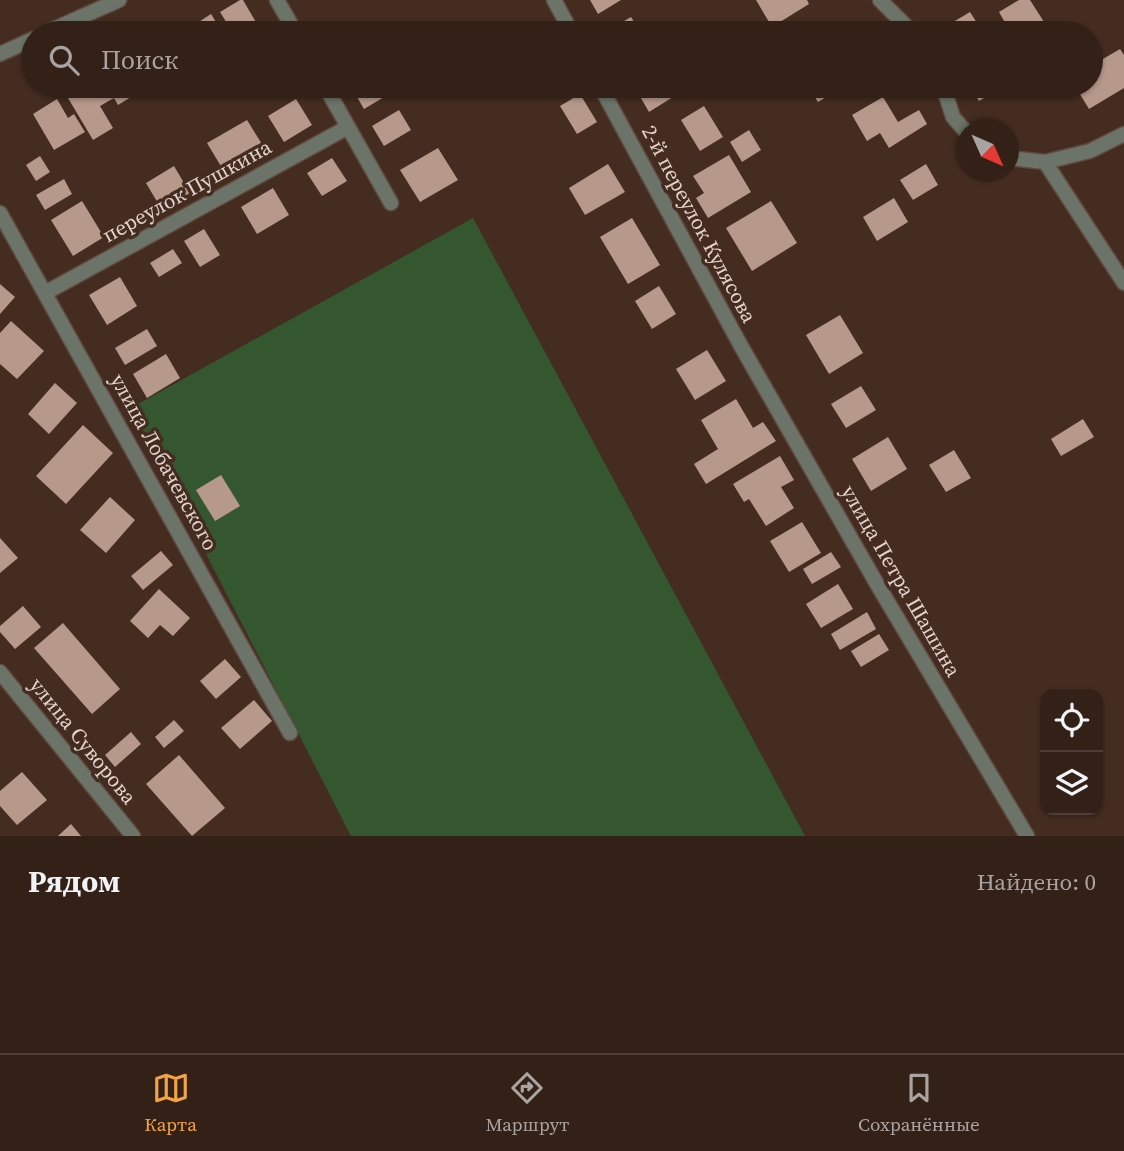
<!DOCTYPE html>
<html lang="ru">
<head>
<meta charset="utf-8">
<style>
	body { margin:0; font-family:"Source Serif 4",serif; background:#3b2921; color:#f1f3f6 }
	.controls { position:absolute; right:21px; bottom:21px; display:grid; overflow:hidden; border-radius:14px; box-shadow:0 2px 5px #0004 }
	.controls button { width:63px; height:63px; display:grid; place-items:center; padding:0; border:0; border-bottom:2px solid #4e3e37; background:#332118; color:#f1f3f6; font:35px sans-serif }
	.compass { position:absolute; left:956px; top:119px; width:63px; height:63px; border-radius:50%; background:#332118; box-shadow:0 2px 5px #0004; rotate:135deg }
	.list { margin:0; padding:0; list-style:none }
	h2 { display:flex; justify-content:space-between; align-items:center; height:91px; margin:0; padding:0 28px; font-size:30px }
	h2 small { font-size:23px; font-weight:400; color:#a9a3a2 }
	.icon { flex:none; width:38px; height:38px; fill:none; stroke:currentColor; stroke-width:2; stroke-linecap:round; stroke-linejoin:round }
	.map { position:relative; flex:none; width:1124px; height:836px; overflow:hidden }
	.search { position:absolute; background:#332118; box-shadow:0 2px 5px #0004; left:21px; right:21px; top:21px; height:77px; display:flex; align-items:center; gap:18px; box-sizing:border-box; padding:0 24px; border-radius:38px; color:#a9a3a2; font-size:26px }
	.sheet { height:217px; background:#332118 }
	nav { display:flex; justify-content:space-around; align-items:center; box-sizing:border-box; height:98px; border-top:2px solid #4e3e37; background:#332118; font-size:19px; color:#a9a3a2 }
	nav a { display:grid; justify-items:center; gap:4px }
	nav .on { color:#f4a344 }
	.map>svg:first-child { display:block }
	.green { fill:#345730 }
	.building { fill:#b7998b }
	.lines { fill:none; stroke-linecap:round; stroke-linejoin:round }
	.street-casing { stroke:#614a3f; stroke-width:17 }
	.street { stroke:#6c7469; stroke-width:14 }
	.labels { text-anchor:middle; stroke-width:7; stroke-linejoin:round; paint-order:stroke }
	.street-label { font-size:21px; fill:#e3d3cc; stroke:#442c20 }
</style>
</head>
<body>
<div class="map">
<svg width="1124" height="836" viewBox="0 0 1124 836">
	<rect width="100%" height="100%" fill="#442c20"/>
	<polygon class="green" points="473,218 805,836 351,836 131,408"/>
	<g class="building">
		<polygon points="240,0 243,0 257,24 241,33 233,33 220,12"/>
		<polygon points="590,0 621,0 598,14"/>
		<polygon points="756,0 807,0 809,4 772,27"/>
		<polygon points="1019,0 1030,0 1044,22 1025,33 1011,33 999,12"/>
		<polygon points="970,12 977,23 960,33 939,33 938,31"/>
		<polygon points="211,14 219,27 209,33 195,33 191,27"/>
		<polygon points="631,17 641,33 603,33"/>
		<polygon points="518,23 524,33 500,33"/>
		<polygon points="827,23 833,33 811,33"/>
		<polygon points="1120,49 1124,55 1124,88 1089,109 1075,86 1091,86 1091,66"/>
		<polygon points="89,86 149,86 118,105 114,98 100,106 113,128 93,140 68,98"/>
		<polygon points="375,86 393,86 396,90 364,109 357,97"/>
		<polygon points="634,86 666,86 673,97 649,112"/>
		<polygon points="808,86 845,86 818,102"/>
		<polygon points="970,86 1005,86 979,101"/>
		<polygon points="580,94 597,122 577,134 560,106"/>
		<polygon points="883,97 898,122 919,110 927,124 889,148 880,133 867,141 852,115"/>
		<polygon points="57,99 68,118 74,114 85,132 54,150 33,114"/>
		<polygon points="296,99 312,125 284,142 268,116"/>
		<polygon points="704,106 723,137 700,151 681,120"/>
		<polygon points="399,110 411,130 384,146 372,126"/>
		<polygon points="247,120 265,149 225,173 207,143"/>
		<polygon points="749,130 761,150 742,162 730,142"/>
		<polygon points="438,148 458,180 420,202 400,170"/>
		<polygon points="729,155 751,192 708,218 696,198 704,193 693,176"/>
		<polygon points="40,156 50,172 36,181 26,165"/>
		<polygon points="332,158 347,181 322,196 307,173"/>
		<polygon points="608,164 625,192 585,215 569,188"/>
		<polygon points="926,164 938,185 913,200 900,180"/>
		<polygon points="174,166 190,193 162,210 146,183"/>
		<polygon points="64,179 72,194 45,210 36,195"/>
		<polygon points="273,188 289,215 257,234 241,207"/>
		<polygon points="894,198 908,222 877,241 863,217"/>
		<polygon points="82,201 104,237 73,256 51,220"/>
		<polygon points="771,201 797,243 752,271 726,228"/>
		<polygon points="632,218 660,265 628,284 600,237"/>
		<polygon points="204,229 220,255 200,267 184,241"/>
		<polygon points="173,249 182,263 159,277 150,263"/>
		<polygon points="120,277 137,306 107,325 89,295"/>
		<polygon points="0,284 15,297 0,314"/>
		<polygon points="659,286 676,314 652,329 635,301"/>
		<polygon points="840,315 863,353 829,374 806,335"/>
		<polygon points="11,321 44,351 17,379 0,364 0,333"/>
		<polygon points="147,329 157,346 125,365 115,348"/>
		<polygon points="707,350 726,381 695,400 676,369"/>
		<polygon points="166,354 180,378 147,398 133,374"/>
		<polygon points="55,383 77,403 49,434 28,414"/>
		<polygon points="861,386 876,410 846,428 831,404"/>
		<polygon points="736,399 753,428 763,422 776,441 706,484 694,464 718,449 701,420"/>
		<polygon points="1083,419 1094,437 1061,456 1051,439"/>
		<polygon points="83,425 113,453 66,504 36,476"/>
		<polygon points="888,437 907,469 871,491 852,459"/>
		<polygon points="954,450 971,478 946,492 929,465"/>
		<polygon points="780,456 794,480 781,487 794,508 766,526 749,499 744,502 733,484"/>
		<polygon points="221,475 240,506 215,521 196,490"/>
		<polygon points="110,497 135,520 106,553 80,530"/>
		<polygon points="802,522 821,553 789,572 770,541"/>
		<polygon points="0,538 18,558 0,573"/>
		<polygon points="161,551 173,565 143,590 131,576"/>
		<polygon points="831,552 841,567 812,584 803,569"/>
		<polygon points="838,584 853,609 821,628 806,604"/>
		<polygon points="159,589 190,618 173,636 160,625 148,638 130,621"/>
		<polygon points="23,606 41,627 15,649 0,632 0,626"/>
		<polygon points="867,612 876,629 840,650 831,634"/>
		<polygon points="63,623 120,689 92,714 34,648"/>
		<polygon points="879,634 889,650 861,667 851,651"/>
		<polygon points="225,659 241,677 216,699 200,681"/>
		<polygon points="254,700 272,721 240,749 221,728"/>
		<polygon points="174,720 184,731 164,748 155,737"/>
		<polygon points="131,732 141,744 115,767 105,755"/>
		<polygon points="179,755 225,808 192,836 146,784"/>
		<polygon points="22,772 47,800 17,825 0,806 0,791"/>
		<polygon points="71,824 81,836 58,836"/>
	</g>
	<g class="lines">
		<g class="street-casing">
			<g id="street">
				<polyline points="277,0 296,33"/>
				<polyline points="554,0 572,33"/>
				<polyline points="880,0 913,33"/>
				<polyline points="45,33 119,0"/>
				<polyline points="0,54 33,39"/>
				<polyline points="325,86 391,203"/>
				<polyline points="600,86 741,346 877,584 1027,836"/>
				<polyline points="943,86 953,117 967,133"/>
				<polyline points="1009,158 1045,162 1090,151 1124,134"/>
				<polyline points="1045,162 1124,283"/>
				<polyline points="0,213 290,733"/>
				<polyline points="45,293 348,127"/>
				<polyline points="0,672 133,836"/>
			</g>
		</g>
		<use href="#street" class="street"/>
	</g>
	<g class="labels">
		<g class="street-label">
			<text transform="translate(187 191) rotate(-29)" y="7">переулок Пушкина</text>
			<text transform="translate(699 224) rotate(62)" y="7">2-й переулок Кулясова</text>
			<text transform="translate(164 462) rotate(61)" y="7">улица Лобачевского</text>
			<text transform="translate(901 581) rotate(60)" y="7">улица Петра Шашина</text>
			<text transform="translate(83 741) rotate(51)" y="7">улица Суворова</text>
		</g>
	</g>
</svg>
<div class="controls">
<button><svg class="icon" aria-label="locate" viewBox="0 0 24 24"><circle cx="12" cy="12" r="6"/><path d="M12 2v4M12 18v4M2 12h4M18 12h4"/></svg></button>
<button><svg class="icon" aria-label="layers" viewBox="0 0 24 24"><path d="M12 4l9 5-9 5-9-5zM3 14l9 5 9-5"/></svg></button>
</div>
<svg class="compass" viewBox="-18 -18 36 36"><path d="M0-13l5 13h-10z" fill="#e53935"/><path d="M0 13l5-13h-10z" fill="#a9a3a2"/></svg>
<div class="search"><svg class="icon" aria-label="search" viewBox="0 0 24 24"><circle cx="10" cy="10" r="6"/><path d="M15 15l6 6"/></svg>Поиск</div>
</div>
<section class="sheet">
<h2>Рядом<small>Найдено: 0</small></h2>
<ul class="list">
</ul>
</section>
<nav>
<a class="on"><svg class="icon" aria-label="map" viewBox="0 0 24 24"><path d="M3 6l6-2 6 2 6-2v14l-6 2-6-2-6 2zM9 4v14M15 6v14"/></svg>Карта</a>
<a><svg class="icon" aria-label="directions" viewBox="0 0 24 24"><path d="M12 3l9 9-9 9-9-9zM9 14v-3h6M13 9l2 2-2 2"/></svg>Маршрут</a>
<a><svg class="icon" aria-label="saved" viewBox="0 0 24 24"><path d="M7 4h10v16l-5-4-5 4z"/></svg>Сохранённые</a>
</nav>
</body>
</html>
